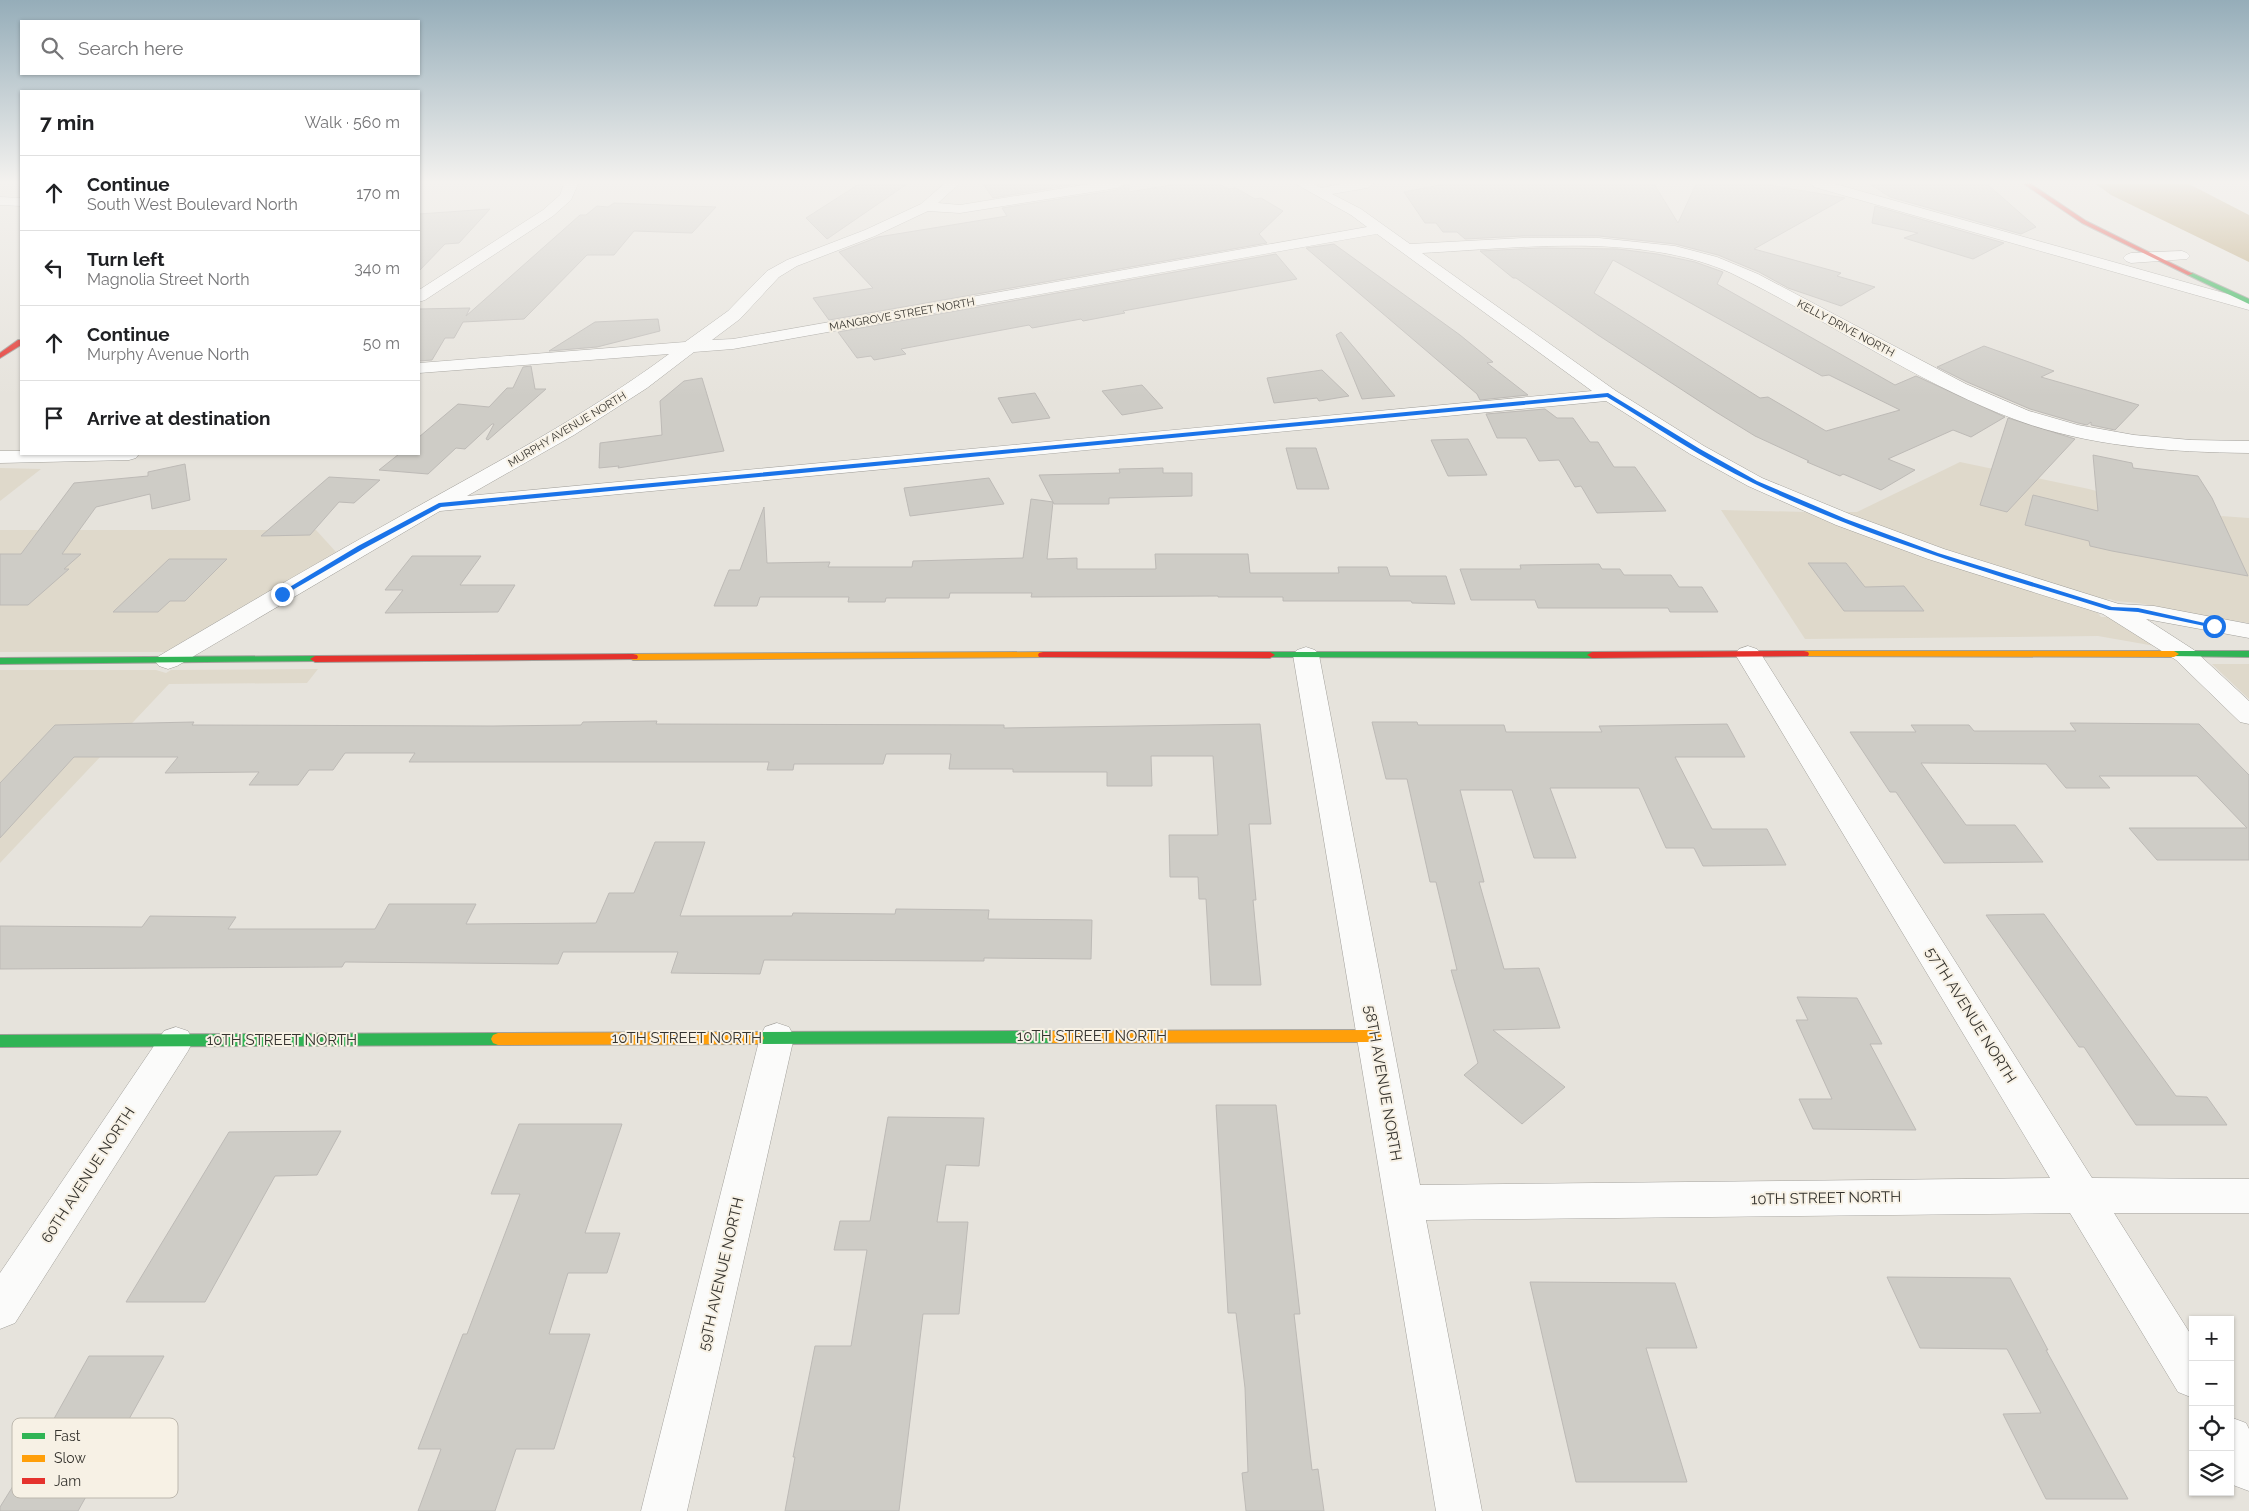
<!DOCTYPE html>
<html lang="en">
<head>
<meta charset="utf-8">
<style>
	body { margin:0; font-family:Raleway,sans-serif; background:#f2f2f2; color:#202124 }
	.controls { position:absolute; right:15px; bottom:15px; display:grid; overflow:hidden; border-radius:0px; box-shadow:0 1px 4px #0004 }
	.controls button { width:45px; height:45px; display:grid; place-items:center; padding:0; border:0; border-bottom:1px solid #e0e0e0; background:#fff; color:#202124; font:25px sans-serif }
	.stop { position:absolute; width:15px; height:15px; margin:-11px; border:4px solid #1a73e8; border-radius:50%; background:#fff }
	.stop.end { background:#1a73e8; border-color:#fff; box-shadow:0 1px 5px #0008 }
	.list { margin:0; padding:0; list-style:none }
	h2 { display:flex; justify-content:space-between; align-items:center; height:65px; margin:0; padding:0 20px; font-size:21px }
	h2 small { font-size:16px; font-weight:400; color:#757577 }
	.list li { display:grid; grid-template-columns:32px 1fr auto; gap:15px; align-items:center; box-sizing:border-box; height:75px; padding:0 20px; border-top:1px solid #e0e0e0 }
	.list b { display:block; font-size:19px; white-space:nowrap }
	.list p { margin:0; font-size:16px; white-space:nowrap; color:#757577 }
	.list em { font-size:16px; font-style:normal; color:#757577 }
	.icon { flex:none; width:28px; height:28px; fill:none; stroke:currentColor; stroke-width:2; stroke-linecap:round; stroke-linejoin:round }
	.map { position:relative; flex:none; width:2249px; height:1511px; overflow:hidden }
	.search { position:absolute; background:#fff; box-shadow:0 1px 4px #0004; left:20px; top:20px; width:400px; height:55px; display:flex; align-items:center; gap:12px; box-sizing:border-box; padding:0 18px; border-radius:0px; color:#757577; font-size:19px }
	.panel { position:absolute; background:#fff; box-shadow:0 1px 4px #0004; left:20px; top:90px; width:400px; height:365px; border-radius:0px }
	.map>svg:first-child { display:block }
	.built { fill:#dfd9cb }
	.water { fill:#b8a273 }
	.building { fill:#ceccc6; stroke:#bdbab6; fill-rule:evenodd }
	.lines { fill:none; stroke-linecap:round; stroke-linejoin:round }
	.street-casing { stroke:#a2a09b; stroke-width:1 }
	.fast-casing { stroke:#a2a09b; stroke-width:2 }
	.slow-casing { stroke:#a2a09b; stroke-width:2 }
	.jam-casing { stroke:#a2a09b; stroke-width:2 }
	.street { fill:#fbfbfa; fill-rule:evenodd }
	.fast { fill:#30b455; fill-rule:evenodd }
	.slow { fill:#ff9f0a; fill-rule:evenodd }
	.jam { fill:#e5322d; fill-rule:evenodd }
	.route { fill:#1a73e8 }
	.labels { text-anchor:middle; stroke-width:4; stroke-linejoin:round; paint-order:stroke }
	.far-street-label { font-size:11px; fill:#35332e; stroke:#f7f1e5 }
	.near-street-label { font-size:15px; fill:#35332e; stroke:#f7f1e5 }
	.key { fill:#f7f1e5; stroke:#bdb8ae; stroke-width:1 }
	.key-label { font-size:14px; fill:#35332e }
</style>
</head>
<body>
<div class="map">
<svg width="2249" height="1511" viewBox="0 0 2249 1511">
	<rect width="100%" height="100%" fill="#e6e3dc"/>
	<g class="built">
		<polygon points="1960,462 2089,489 2178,513 2249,518 2249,623 2212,618 2138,603 2115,601 2110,599 2105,600 1942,549 1843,512 1857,512"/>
		<polygon points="0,468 41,469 0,501"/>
		<polygon points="1721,510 1806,512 1930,559 2098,613 2101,617 2108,617 2155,646 2098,636 1805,639"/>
		<polygon points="0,530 316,530 336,552 165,652 0,652"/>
		<polygon points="2212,664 2249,664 2249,699"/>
		<polygon points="318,669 307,683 169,684 0,863 0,670 156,670 166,673 171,670"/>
	</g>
	<polygon class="water" points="2096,184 2189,184 2249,215 2249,262 2111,195"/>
	<g class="building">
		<polygon points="859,184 907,184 827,239 806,218"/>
		<polygon points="983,184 1075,184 993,198"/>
		<polygon points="1126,184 1129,184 1129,192 1177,184 1220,184 1228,189 1236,188 1255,199 1261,198 1283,211 1259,234 1267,243 829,320 813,298 873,288 839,252 878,237 1007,216 1002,208 1117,190"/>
		<polygon points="1445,184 1654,184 1678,223 1696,184 1763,184 1845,198 1754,249 1841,273 1837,276 1875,287 1841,306 1788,288 1759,272 1718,255 1675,244 1599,236 1523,236 1465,239 1457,232 1443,232 1436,223 1425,223 1404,192"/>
		<polygon points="1870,184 1987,184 2036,227 2021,234 1890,197"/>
		<polygon points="614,203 716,207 692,233 634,231 614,255 587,255 524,319 463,322 454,338 445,338 432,360 419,361 419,309 470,308 466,316 580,215 586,215 597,206 608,207"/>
		<polygon points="1875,206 2004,243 1973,259 1904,238 1918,233 1872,223"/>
		<polygon points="490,209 459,243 445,244 419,271 419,214"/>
		<polygon points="1334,244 1460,335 1493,362 1487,363 1528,395 1480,400 1477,394 1306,248"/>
		<path d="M 1539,248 L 1618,249 L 1657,254 L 1695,262 L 1723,272 L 1717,284 L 1895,385 L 1916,376 L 2005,417 L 1971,437 L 1953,430 L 1888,459 L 1915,470 L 1881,490 L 1843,474 L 1840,476 L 1807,462 L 1809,461 L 1755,436 L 1716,412 L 1598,335 L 1516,278 L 1513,278 L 1480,251 ZM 1613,260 L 1822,376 L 1829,375 L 1900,410 L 1826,431 L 1768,397 L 1760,398 L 1594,293 Z"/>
		<polygon points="1276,254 1297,279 1123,311 1125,313 1083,321 1081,319 1032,328 1029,325 901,349 906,354 874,360 871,356 857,358 838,332"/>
		<polygon points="658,319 660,331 597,347 549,351 595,322"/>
		<polygon points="1341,332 1395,396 1362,399 1336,335"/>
		<polygon points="1984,346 2054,371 2041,377 2139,405 2115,430 2091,425 2091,422 2087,425 2078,423 2030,409 1967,382 1937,367"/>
		<polygon points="531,366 535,389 546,389 488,440 486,439 494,424 492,424 465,449 456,448 428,474 379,470 399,454 419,454 419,437 458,404 489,407 507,388 513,388 523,367"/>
		<polygon points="1322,370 1349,396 1319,401 1317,398 1274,403 1267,378"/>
		<polygon points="702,378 724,451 618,468 619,466 599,468 600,443 662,435 660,401 684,381"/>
		<polygon points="1142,385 1163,408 1122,415 1102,391"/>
		<polygon points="1035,393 1050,418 1012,423 998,398"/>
		<polygon points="1545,409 1557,418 1573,418 1590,442 1598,442 1614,467 1635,467 1666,511 1597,513 1581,486 1575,487 1559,460 1539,461 1526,438 1497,438 1486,414"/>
		<polygon points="2008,418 2075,439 2007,512 1980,505"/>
		<polygon points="1468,439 1487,475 1448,476 1431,440"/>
		<polygon points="1286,448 1316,448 1329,489 1297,489"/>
		<polygon points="2093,455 2132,463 2133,468 2198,476 2212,498 2248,576 2112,551 2090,546 2089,541 2025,525 2033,495 2098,511"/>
		<polygon points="185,464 190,500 152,509 150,494 96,507 62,554 81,554 64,569 69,569 28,605 0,605 0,554 21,554 74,483 148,476 148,472"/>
		<polygon points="1163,468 1163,473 1192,473 1192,496 1109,498 1109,504 1054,504 1039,475 1120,473 1119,469"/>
		<polygon points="329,477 380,480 354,503 339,502 310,535 261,536"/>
		<polygon points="989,478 1004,504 910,516 904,488"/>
		<polygon points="1031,499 1053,502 1047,559 1077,558 1077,569 1156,569 1155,554 1248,554 1250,573 1339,573 1338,567 1387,567 1390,576 1446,576 1455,604 1412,603 1411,601 1283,601 1283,597 1218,597 1218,596 1031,597 1032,593 950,593 949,598 886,598 885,602 848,602 849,597 760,597 757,606 714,606 729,570 740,570 764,507 767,563 830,562 828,567 912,567 913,561 1023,558"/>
		<polygon points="412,556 481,556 460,585 515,585 498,612 385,613 403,590 385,590"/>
		<polygon points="169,559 227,559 185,601 170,601 158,612 113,612"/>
		<polygon points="1808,563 1846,563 1865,587 1904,586 1924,611 1844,611"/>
		<polygon points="1599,564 1602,569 1620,569 1624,575 1671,575 1679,587 1702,587 1718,612 1670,612 1668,608 1538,608 1535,600 1471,600 1460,569 1521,569 1520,565"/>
		<polygon points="657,721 656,724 1004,725 1004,728 1260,724 1271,824 1249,824 1256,900 1253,900 1261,985 1211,985 1206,899 1199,899 1198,877 1170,877 1169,835 1218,835 1213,756 1151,756 1152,786 1107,786 1107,772 1013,772 1013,769 949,769 951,754 886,754 883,764 794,764 793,770 767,770 769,762 409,762 415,753 345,753 333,770 309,770 298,785 249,785 259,772 165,773 178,757 74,757 0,838 0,783 55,725 194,722 192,725 493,726 581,725 583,722"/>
		<polygon points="1372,722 1417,722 1418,725 1504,725 1506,732 1602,732 1599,726 1727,724 1745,757 1675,757 1712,829 1767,829 1786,865 1703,866 1694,848 1666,848 1639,788 1550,788 1576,858 1534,858 1512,790 1460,790 1484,882 1479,882 1504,969 1539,968 1560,1028 1493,1030 1565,1087 1522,1124 1464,1075 1478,1063 1451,970 1457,970 1436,882 1430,882 1407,779 1386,779"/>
		<polygon points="2070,723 2199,724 2249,775 2249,860 2157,860 2129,828 2247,828 2197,776 2099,776 2110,788 2066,788 2046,764 1921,763 1966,825 2015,825 2043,862 1944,863 1896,792 1890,792 1850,732 1916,732 1911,725 1969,725 1974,731 2076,731"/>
		<polygon points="655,842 705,842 680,916 792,916 793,913 895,914 896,909 989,910 988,919 1092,920 1091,959 984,958 984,961 764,960 760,974 671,973 678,952 563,952 558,964 345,962 342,967 0,969 0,926 142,927 150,916 236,917 228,929 375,929 389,904 476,904 466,924 596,923 609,893 634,893"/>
		<polygon points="2044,914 2176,1096 2207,1097 2227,1125 2136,1125 2084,1047 2079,1047 1986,915"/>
		<polygon points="1797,997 1857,998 1882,1044 1870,1044 1916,1130 1813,1129 1799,1099 1832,1099 1796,1020 1808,1020"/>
		<polygon points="1216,1105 1276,1105 1300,1314 1294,1314 1312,1470 1318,1469 1324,1511 1246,1511 1242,1473 1248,1472 1245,1388 1236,1313 1228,1313"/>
		<polygon points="888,1117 984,1118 979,1166 946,1165 937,1222 968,1222 959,1314 923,1314 899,1511 785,1511 795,1457 793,1457 815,1346 851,1346 867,1250 834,1250 840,1221 870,1221"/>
		<polygon points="519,1124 622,1124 585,1233 620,1233 607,1273 568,1273 549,1334 590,1334 554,1449 516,1449 495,1511 418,1511 441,1449 418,1449 463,1334 467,1334 520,1194 491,1194"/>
		<polygon points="341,1131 317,1175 275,1176 205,1302 126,1302 229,1132"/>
		<polygon points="1887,1277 2010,1278 2048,1350 2046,1350 2128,1499 2046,1499 2003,1414 2041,1413 2007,1349 1920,1348"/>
		<polygon points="1530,1282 1675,1283 1697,1348 1646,1348 1687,1482 1576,1482"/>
		<polygon points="89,1356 164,1356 78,1511 0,1511 0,1507 46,1433"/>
	</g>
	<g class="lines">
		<g class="street-casing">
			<g id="street">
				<polygon points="564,184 578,184 571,200 553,216 425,300 419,302 419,290 543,210 560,195"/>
				<path d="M 944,184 L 959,184 L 938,203 L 960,205 L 1089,184 L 1124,184 L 1117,188 L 960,213 L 928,211 L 875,236 L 797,266 L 779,277 L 740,319 L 712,340 L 733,339 L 1367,227 L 1351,215 L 1296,184 L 1314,184 L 1321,188 L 1341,184 L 1374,184 L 1367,188 L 1332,194 L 1361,209 L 1410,244 L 1523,238 L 1599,238 L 1675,246 L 1717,257 L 1758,274 L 1966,384 L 2029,411 L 2078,425 L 2134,435 L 2191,440 L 2249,441 L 2249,453 C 2170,452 2089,447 2014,419 C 1914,381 1826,319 1731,273 C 1638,232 1521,248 1422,253 L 1616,391 L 1704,446 L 1762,478 L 1852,515 L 1944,549 L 2119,604 L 2154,606 L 2249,624 L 2249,638 L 2146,619 L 2194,650 L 2249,701 L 2249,724 L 2240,722 L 2176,660 L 2103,614 L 1928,559 L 1836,525 L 1748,486 L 1690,454 L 1606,401 L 440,511 L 177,666 L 168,669 L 159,666 L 155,661 L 159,656 C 239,609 318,562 399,517 C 491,465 584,417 669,354 L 419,373 L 419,363 L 685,342 L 728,311 L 767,271 L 787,260 L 865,230 L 921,204 ZM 1377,234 L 1592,391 L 467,496 L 574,435 L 647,388 L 694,352 L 733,349 Z"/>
				<polygon points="1812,184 1835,184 2249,300 2249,310 1814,187"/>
				<polygon points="0,197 21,198 21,206 0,205"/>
				<polygon points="2182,251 2187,253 2190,256 2187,259 2131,263 2126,261 2123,258 2126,255 2131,253"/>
				<polygon points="0,451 21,451 21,454 139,454 136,458 129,460 0,463"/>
				<polygon points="1748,646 1757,649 1761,654 2092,1178 2249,1179 2249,1213 2114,1213 2193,1338 2193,1398 2178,1392 2070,1213 1426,1220 1482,1511 1436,1511 1293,655 1297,650 1306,647 1315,650 1319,655 1420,1185 2050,1178 1735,654 1739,649"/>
				<polygon points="777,1023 789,1027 794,1037 687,1511 641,1511 760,1037 765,1027"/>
				<polygon points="176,1027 188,1031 193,1041 188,1051 15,1323 0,1329 0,1273 164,1031"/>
				<polygon points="2230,1417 2246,1423 2249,1429 2249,1491 2233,1485 2230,1480"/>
			</g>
		</g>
		<g class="fast-casing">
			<g id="fast">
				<polygon points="2188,273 2192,273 2249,299 2249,304 2188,275"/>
				<polygon points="2174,651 2249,651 2249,657 2170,656 2169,654 2170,652"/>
				<polygon points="1270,652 1592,652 1597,655 1592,658 1266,657 1265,655 1266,653"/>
				<polygon points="315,656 319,657 320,659 319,661 0,664 0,658"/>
				<polygon points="1053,1031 1058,1033 1060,1037 1058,1041 1053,1043 757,1044 752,1042 750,1038 752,1034 757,1032"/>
				<polygon points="498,1033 503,1035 505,1039 503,1043 498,1045 0,1047 0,1035"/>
			</g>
		</g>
		<g class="slow-casing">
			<g id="slow">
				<polygon points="1804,651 2174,651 2179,654 2174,657 1800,656 1799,654 1800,652"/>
				<polygon points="1043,652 1047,653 1048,655 1047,657 633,660 628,657 633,654"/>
				<polygon points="1375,1030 1380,1032 1382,1036 1380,1040 1375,1042 1053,1043 1048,1041 1046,1037 1048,1033 1053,1031"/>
				<polygon points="757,1032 762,1034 764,1038 762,1042 757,1044 498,1045 493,1043 491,1039 493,1035 498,1033"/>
			</g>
		</g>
		<g class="jam-casing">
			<g id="jam">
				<polygon points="2024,184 2031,184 2086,221 2193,274 2188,275 2082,223"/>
				<polygon points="18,340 21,340 21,345 0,358 0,353"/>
				<polygon points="1804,651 1808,652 1809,654 1808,656 1592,658 1587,655 1592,652"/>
				<polygon points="1043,652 1270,652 1275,655 1270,658 1039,657 1038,655 1039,653"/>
				<polygon points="633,654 637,655 638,657 637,659 315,662 310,659 315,656"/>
			</g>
		</g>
		<use href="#street" class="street"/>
		<use href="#fast" class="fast"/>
		<use href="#slow" class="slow"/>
		<use href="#jam" class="jam"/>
	</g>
	<linearGradient id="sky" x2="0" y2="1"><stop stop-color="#95adb9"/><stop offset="0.46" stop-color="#f4f2ef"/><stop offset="1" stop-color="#f4f2ef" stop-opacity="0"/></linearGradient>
	<rect width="2249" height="396" fill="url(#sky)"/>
	<path class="route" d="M 1608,393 L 1700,449 L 1757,481 L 1846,519 L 1938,553 L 2112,607 L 2138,608 L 2218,626 L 2214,628 L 2138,612 L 2109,610 C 1989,573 1867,538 1753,483 C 1703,459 1655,426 1607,397 L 441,507 L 363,549 L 284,595 L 278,594 L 358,546 L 439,503 Z"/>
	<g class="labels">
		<g class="far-street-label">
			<text transform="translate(902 314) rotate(-10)" y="4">MANGROVE STREET NORTH</text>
			<text transform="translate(1846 328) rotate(28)" y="4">KELLY DRIVE NORTH</text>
			<text transform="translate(567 429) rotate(-31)" y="4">MURPHY AVENUE NORTH</text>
		</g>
		<g class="near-street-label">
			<text transform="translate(1971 1015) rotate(58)" y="5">57TH AVENUE NORTH</text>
			<text x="1092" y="1041">10TH STREET NORTH</text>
			<text x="687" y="1043">10TH STREET NORTH</text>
			<text x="282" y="1045">10TH STREET NORTH</text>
			<text transform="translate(1383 1083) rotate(80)" y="5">58TH AVENUE NORTH</text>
			<text transform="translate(88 1175) rotate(-57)" y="5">60TH AVENUE NORTH</text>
			<text transform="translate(1826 1198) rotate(-1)" y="5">10TH STREET NORTH</text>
			<text transform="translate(721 1274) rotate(-77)" y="5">59TH AVENUE NORTH</text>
		</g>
	</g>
	<rect x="12" y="1418" width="166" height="80" rx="8" class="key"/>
	<rect x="22" y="1433" width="23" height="6" fill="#30b455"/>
	<rect x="22" y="1455" width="23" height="7" fill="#ff9f0a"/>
	<rect x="22" y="1478" width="23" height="6" fill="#e5322d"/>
	<g class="key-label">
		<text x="54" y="1441">Fast</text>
		<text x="54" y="1463">Slow</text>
		<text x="54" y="1486">Jam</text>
	</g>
</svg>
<div class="controls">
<button>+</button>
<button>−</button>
<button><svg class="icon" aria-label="locate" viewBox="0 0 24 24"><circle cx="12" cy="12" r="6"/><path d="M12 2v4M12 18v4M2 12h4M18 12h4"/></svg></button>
<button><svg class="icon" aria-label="layers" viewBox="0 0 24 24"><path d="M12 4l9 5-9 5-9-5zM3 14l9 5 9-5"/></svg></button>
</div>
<div class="stop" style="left:2214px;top:626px"></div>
<div class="stop end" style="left:282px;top:594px"></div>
<div class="search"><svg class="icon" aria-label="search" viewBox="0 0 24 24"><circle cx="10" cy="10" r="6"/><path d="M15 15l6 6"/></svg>Search here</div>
<section class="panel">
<h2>7 min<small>Walk · 560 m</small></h2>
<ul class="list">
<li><svg class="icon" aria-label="ahead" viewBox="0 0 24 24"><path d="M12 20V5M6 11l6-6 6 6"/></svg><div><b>Continue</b><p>South West Boulevard North</p></div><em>170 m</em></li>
<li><svg class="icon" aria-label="left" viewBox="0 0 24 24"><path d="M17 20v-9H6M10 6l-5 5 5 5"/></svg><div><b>Turn left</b><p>Magnolia Street North</p></div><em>340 m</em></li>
<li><svg class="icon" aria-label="ahead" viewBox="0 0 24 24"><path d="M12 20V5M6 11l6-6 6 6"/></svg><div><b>Continue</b><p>Murphy Avenue North</p></div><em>50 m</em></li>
<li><svg class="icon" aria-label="arrive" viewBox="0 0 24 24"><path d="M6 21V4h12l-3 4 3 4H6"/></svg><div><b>Arrive at destination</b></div></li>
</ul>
</section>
</div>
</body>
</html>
